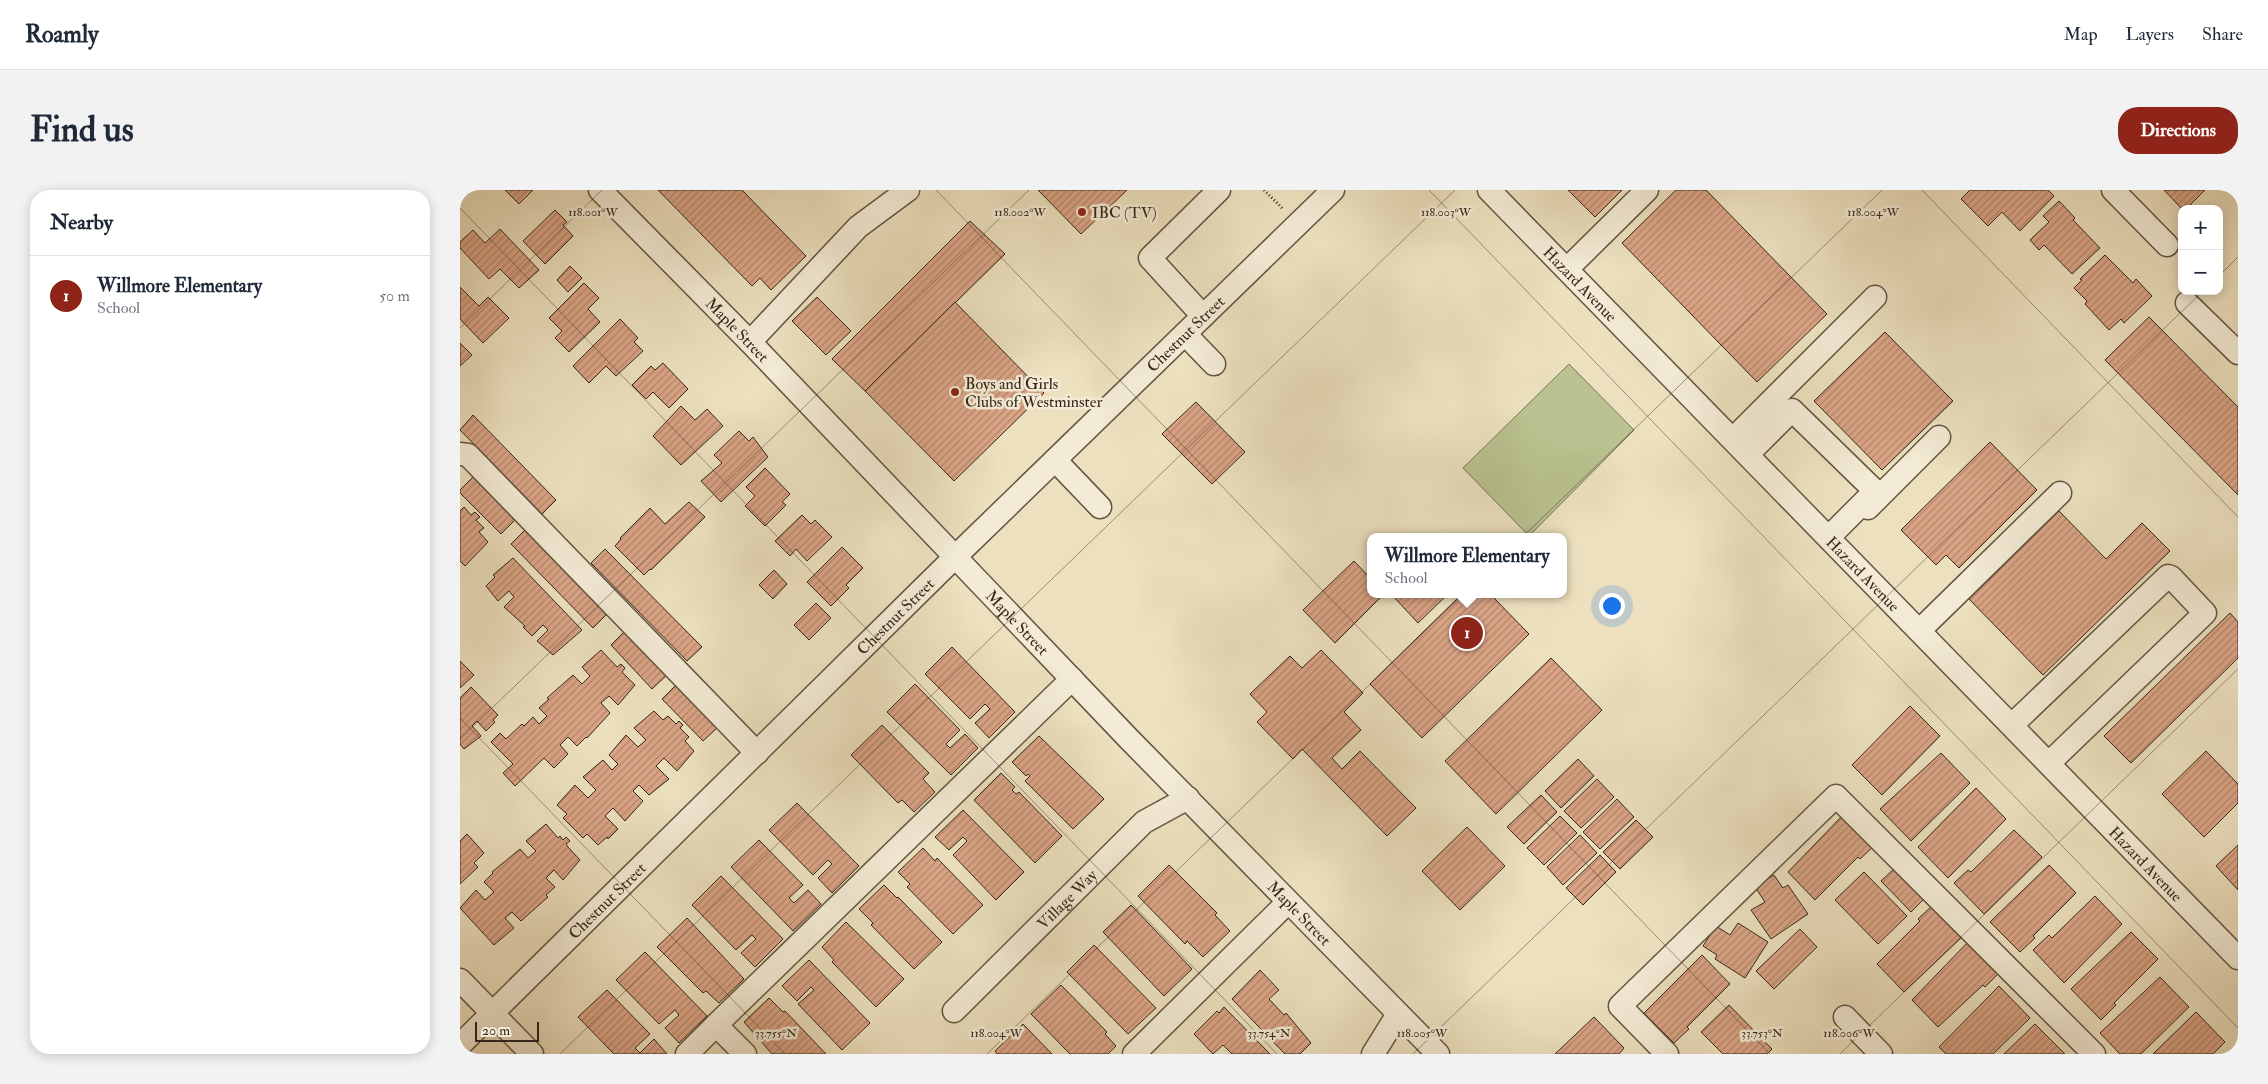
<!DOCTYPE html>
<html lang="en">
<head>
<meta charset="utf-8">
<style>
	body { margin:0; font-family:"IM FELL Double Pica",serif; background:#f2f2f3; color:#1f2937 }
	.controls { position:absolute; right:15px; top:15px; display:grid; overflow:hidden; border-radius:10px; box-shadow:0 2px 12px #0003 }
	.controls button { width:45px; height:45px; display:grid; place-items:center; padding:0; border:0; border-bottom:1px solid #e0e1e3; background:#fff; color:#1f2937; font:25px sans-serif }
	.scale { position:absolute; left:15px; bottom:12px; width:64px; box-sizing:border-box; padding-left:5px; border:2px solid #36271a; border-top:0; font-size:14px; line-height:18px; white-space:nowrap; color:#36271a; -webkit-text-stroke:4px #f3ebd5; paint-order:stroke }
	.you { position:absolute; left:1151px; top:415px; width:18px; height:18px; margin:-12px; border:4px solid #fff; border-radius:50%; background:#1a73e8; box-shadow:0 0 0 8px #1a73e833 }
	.badge { display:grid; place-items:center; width:32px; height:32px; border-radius:50%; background:#8f2418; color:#fff; font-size:16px; font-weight:700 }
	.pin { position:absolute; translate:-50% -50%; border:2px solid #fff; box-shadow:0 1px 5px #0006 }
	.popup { position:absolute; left:907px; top:343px; width:200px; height:65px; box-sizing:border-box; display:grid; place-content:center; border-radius:10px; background:#fff; filter:drop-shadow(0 1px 4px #0005); font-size:16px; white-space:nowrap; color:#747a83 }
	.popup b { font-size:19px; color:#1f2937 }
	.popup::after { content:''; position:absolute; left:50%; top:100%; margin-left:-10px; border:10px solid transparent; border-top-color:#fff }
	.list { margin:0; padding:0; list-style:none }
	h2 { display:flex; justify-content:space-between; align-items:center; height:65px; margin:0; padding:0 20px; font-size:21px }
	h2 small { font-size:16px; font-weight:400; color:#747a83 }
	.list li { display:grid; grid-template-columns:32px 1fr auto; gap:15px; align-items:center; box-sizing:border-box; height:80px; padding:0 20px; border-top:1px solid #e0e1e3 }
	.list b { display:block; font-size:19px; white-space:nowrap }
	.list p { margin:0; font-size:16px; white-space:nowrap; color:#747a83 }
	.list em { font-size:16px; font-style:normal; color:#747a83 }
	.map { position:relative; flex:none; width:1778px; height:864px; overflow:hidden; border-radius:20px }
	header { display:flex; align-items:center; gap:30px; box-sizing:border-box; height:70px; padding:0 25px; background:#fff; border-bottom:1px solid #e0e1e3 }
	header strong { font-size:24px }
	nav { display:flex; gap:28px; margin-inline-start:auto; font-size:18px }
	.intro { display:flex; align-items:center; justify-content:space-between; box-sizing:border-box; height:120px; padding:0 30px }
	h1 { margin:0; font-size:35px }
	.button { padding:12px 22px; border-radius:20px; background:#8f2418; color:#fff; font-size:18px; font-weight:700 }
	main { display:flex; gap:30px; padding:0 30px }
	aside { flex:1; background:#fff; border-radius:20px; box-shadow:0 2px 12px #0003 }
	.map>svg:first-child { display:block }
	.green { fill:#b9c290; stroke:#787455 }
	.building { fill:url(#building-hatch); stroke:#36271a }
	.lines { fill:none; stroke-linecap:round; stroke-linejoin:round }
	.minor-casing { stroke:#645543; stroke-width:25 }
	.path { stroke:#36271a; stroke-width:3; stroke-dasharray:1 2.5; stroke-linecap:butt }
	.minor { stroke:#f3ebd5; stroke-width:22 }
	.ticks { fill:none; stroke:#36271a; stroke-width:1; stroke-opacity:0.45 }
	.poi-dot { fill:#8f2418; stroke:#f3ebd5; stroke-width:2 }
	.labels { text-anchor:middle; stroke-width:5; stroke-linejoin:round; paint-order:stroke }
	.poi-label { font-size:16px; fill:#36271a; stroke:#f3ebd5; text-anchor:start }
	.street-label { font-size:16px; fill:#36271a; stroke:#f3ebd5 }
	.ticks-label { font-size:12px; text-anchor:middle; fill:#36271a; stroke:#f3ebd5; stroke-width:5; stroke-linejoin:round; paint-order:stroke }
</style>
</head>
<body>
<header>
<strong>Roamly</strong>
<nav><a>Map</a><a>Layers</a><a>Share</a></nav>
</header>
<div class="intro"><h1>Find us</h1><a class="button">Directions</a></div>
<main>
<aside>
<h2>Nearby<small></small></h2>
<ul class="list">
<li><span class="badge">1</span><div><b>Willmore Elementary</b><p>School</p></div><em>50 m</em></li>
</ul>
</aside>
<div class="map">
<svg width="1778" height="864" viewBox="0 0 1778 864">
	<defs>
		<pattern id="building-hatch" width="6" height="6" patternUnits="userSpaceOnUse" patternTransform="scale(1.25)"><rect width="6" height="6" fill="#daa485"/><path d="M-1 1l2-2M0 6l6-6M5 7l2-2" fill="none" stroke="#b2866c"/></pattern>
	</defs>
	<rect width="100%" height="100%" fill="#ece0be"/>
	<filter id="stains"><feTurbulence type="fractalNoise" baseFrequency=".004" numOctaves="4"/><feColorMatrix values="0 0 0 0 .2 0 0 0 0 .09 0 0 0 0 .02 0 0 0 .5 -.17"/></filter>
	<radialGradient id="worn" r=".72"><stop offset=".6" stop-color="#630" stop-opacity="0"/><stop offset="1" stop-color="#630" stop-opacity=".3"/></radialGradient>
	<polygon class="green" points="1109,174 1174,240 1069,346 1003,278"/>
	<g class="building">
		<polygon points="45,0 73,0 59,14"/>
		<polygon points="198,0 282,0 346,66 311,100 300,88 292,96"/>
		<polygon points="578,0 667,0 621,44"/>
		<polygon points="1108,0 1162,0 1135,27"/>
		<polygon points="1216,0 1246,0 1367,124 1297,192 1162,53"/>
		<polygon points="1510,0 1588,0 1594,6 1560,41 1542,22 1528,36 1501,9"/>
		<polygon points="1704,0 1745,0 1726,19 1722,19"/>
		<polygon points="1599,11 1615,28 1613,30 1640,58 1612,84 1584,55 1579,60 1570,50 1589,32 1583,26"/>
		<polygon points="95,20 107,32 103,35 113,46 85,74 63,51"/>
		<polygon points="510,31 545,64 405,201 372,169"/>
		<polygon points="40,39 79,80 59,98 40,79 29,89 0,58 0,52 13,40 25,53"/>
		<polygon points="1645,65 1673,93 1676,89 1692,106 1664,133 1661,129 1649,140 1625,114 1627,111 1614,98 1622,90 1620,89"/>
		<polygon points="110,76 122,88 108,102 97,90"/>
		<polygon points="124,93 139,108 128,119 140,132 109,162 95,148 102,141 89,128"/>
		<polygon points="0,97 19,116 28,107 49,128 23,153 0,129"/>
		<polygon points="357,107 391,141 366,165 332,131"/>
		<polygon points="495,112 584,203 494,291 405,201"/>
		<polygon points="1689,127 1778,217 1778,305 1645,170"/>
		<polygon points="160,129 178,148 174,152 183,161 156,186 146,176 129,193 113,176"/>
		<polygon points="1425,142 1493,211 1422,280 1354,211"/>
		<polygon points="0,153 12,165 0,176"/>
		<polygon points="203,173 228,199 209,218 193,202 186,209 172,195 191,176 195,180"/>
		<polygon points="736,212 785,262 752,294 702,244"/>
		<polygon points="221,216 235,230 247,219 263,236 221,275 193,246"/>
		<polygon points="13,225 96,310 82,324 0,240"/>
		<polygon points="279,241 289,251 293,247 308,267 261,312 241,291 262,273 254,265"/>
		<polygon points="1530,252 1577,300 1499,378 1486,365 1476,375 1441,340"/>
		<polygon points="305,278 330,304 322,312 326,315 305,336 285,316 295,306 286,297"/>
		<polygon points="13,287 55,330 41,344 0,303 0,300"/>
		<polygon points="229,312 245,327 191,380 190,379 184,385 155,356 161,349 160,348 190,318 205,334"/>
		<polygon points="4,317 11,325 15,322 20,327 16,330 24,338 19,342 28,352 5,376 0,371 0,321"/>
		<polygon points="1599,321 1646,369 1682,333 1710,361 1583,485 1509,409"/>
		<polygon points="342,325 351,334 355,330 372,347 347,371 336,359 330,366 315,351"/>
		<polygon points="65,340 147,424 133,438 51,354"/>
		<polygon points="382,357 403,378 386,395 389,398 371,416 347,392"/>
		<polygon points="145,359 242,457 227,471 131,373"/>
		<polygon points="53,368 122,440 93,465 77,451 88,440 83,435 72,446 63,437 65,436 44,417 54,407 49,401 38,411 26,396 35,387 33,385"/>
		<polygon points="894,371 911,389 911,404 924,404 875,453 843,420"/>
		<polygon points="314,380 327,394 313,409 299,395"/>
		<polygon points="931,404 988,404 958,433"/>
		<polygon points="1002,404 1030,404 1069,444 962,548 910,494"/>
		<polygon points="356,413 371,428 349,450 334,435"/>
		<polygon points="1770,423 1778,432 1778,468 1671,573 1644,546"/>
		<polygon points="165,441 207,485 192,499 151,455"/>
		<polygon points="492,457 555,522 529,548 515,533 530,519 525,514 510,529 465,484"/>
		<polygon points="141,460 157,477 161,474 165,478 162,482 175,495 158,515 149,506 141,513 150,523 127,548 126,547 117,556 108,547 100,555 108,564 94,578 84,568 55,596 43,583 53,574 31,552 40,543 46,549 62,534 64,536 73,527 79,534 87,526 79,518 89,509 87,508 113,485 122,494 130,486 122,477"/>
		<polygon points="861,460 903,503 884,522 901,540 872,568 882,579 900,561 956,618 927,646 842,559 833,569 797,532 807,522 790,504 830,466 842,478"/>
		<polygon points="1091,468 1142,520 1036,624 985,571"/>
		<polygon points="0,471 14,485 0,498"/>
		<polygon points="455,494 500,540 486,554 490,558 505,544 518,558 491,585 427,522"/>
		<polygon points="216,495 258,537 243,551 202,509"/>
		<polygon points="11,497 38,525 33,530 35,532 26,541 17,531 12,536 21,546 4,559 0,554 0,508"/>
		<polygon points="1450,516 1480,546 1422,605 1392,575"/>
		<polygon points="194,521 203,530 208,526 216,534 219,531 223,535 220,538 229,547 225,551 234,561 217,581 204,568 196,576 209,589 189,605 179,595 173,601 183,611 165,631 153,618 145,626 158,639 148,649 147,647 138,655 127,644 123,648 103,628 107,624 97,615 115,595 128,608 136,600 123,587 143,570 152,580 158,574 149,565 166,545 178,557 186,550 174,538"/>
		<polygon points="422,535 469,583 463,589 475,602 454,622 442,610 438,613 391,565"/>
		<polygon points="579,546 644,609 613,639 565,591 570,586 568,584 566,586 552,572"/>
		<polygon points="1746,561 1778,594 1778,613 1744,647 1702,604"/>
		<polygon points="1481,563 1510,593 1451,651 1420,619"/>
		<polygon points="1118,569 1134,586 1101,618 1085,601"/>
		<polygon points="541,583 555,597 552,600 556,604 559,602 602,646 575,673 514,610"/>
		<polygon points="1137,589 1154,607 1121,638 1104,621"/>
		<polygon points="1516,598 1546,629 1488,688 1458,657"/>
		<polygon points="1081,605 1097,622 1064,654 1047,637"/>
		<polygon points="1157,609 1174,627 1140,659 1123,642"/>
		<polygon points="337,613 399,676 372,703 358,688 372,674 368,670 353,685 309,640"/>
		<polygon points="503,620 564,682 536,710 493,665 507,651 503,647 489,660 475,647"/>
		<polygon points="1384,624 1415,655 1400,669 1398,667 1355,710 1328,682"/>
		<polygon points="1100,626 1117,643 1084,675 1067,658"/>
		<polygon points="1176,630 1193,647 1160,679 1143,662"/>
		<polygon points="86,634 98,648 100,646 103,650 106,647 110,651 106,654 108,657 120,670 103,690 94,680 86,688 95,697 86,705 88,707 61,731 52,722 45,728 54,738 34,755 0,718 16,700 25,710 34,702 24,692 33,683 32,682 60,659 68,668 76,661 66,651"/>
		<polygon points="1007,637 1045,676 1000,720 962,681"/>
		<polygon points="1554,640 1582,667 1524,724 1494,693 1508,680 1511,682"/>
		<polygon points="7,644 24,663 14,673 18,677 0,694 0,651"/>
		<polygon points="1120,645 1137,663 1103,695 1087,677"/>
		<polygon points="299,650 343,695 329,708 334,713 348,700 361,714 333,741 271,677"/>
		<polygon points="1778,655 1778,700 1756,676"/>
		<polygon points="463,658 475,671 477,668 523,715 493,744 447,697 450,694 438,682"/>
		<polygon points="1140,665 1156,682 1123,715 1106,698"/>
		<polygon points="709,675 757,723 755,725 770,741 743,767 727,751 725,754 678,706"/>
		<polygon points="1589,675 1616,703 1573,746 1575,748 1560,762 1530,732"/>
		<polygon points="1436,677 1465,708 1451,722 1421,691"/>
		<polygon points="1404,682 1447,726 1418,754 1375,710"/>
		<polygon points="1314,685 1323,698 1328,695 1348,724 1311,749 1291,720 1305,712 1295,697"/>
		<polygon points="261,686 323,749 295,777 281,763 296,749 292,745 276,760 232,715"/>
		<polygon points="424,695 437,708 438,707 482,752 454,779 411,735 413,733 399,719"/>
		<polygon points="1635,706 1662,734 1604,793 1573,760 1589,745 1592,748"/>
		<polygon points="671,715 732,779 704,806 643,742"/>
		<polygon points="1473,715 1503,746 1444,802 1417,774 1460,731 1458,729"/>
		<polygon points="227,728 284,789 259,813 246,801 243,803 197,757"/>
		<polygon points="386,732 444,789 416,817 372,772 374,770 362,757"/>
		<polygon points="1278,733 1308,752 1285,788 1255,769 1257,765 1243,756 1256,736 1270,745"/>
		<polygon points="1340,739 1357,757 1314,799 1296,781"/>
		<polygon points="1671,742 1698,769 1654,813 1656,815 1641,830 1611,799"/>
		<polygon points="1509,751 1539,783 1525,797 1523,795 1478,837 1452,810"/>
		<polygon points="634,755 696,818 668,844 607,782"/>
		<polygon points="185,762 247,826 219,853 205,838 219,825 215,820 199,834 156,790"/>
		<polygon points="1242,765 1270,794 1227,837 1229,839 1214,853 1184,823"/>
		<polygon points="349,770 410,833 382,860 338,814 354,800 351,797 337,811 322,796"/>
		<polygon points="800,780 819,800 809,809 824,825 826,823 851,853 840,864 825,864 772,809"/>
		<polygon points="1700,787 1729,817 1681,864 1660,864 1640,843"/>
		<polygon points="601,795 647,842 645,844 656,856 648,864 610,864 571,824"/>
		<polygon points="1539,796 1570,828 1533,864 1486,864 1479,857"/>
		<polygon points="147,800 190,844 175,858 180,863 194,849 207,864 154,864 118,827"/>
		<polygon points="309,808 323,822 325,821 366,864 312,864 284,832"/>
		<polygon points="1269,815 1312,859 1307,864 1263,864 1241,842"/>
		<polygon points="764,817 810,864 772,864 763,855 753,864 734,844 757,821 759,823"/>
		<polygon points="1736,822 1765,852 1753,864 1693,864"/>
		<polygon points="1134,827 1164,858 1159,864 1095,864"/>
		<polygon points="563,834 592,864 537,864 535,861"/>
		<polygon points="1575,834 1605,864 1544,864"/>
	</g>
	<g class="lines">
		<g class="minor-casing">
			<g id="minor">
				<path id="s1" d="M 140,0 L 290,152 L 668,548 L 978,864"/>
				<path id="s2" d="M 1029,0 L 1778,768"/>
				<polyline points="1653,0 1707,55"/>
				<polyline points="1107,79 1187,0"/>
				<polyline points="1727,113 1778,163"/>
				<polyline points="743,126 690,68 759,0"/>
				<polyline points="725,144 754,174"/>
				<polyline points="290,152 398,37 448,0"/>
				<polyline points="1273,249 1415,107"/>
				<polyline points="0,264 8,265 297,563"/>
				<polyline points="1288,264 1332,220 1415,301 1369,347"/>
				<polyline points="595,270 640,317"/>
				<polyline points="1408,318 1479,247"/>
				<polyline points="1460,440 1600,303"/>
				<polyline points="1552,535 1708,386 1711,387 1745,423 1589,573"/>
				<polyline points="0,790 72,864"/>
				<path id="s3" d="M 494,821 L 684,632 L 728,608"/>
				<polyline points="1385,827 1421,864"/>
				<path id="s4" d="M 0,855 L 496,366 L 873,0"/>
				<polyline points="227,864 256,835"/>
				<polyline points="285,864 256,835 612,489"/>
				<polyline points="674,864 828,712"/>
				<polyline points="913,864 938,824"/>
				<polyline points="1207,864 1160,816 1376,606 1634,864"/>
			</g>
		</g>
		<polyline class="path" points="804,0 823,19"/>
		<use href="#minor" class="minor"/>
	</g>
	<path class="ticks" d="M 476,0 L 1310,864M 969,0 L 1778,838M 1462,0 L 1778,327M 0,18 L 817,864M 1759,86 L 1778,67M 0,138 L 142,0M 0,528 L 325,864M 0,549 L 569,0M 100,864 L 995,0M 527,864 L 1422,0M 953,864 L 1743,101M 1380,864 L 1778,479"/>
	<g class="poi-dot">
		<circle cx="622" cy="22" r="5"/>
		<circle cx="495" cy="202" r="5"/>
	</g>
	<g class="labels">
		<g class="poi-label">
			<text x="632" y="28">IBC (TV)</text>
			<text x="505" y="199">Boys and Girls<tspan x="505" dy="18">Clubs of Westminster</tspan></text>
		</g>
		<g class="street-label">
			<text dy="6" stroke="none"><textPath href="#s2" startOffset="131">Hazard Avenue</textPath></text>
			<text dy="6" stroke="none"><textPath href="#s1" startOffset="196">Maple Street</textPath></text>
			<text dy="6" stroke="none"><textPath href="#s4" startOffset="1016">Chestnut Street</textPath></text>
			<text dy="6" stroke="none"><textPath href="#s2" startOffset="536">Hazard Avenue</textPath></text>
			<text dy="6" stroke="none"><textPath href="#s4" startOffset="611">Chestnut Street</textPath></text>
			<text dy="6" stroke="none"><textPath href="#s1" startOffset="601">Maple Street</textPath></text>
			<text dy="6" stroke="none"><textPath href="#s2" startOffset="941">Hazard Avenue</textPath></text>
			<text dy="6" stroke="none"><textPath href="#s3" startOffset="159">Village Way</textPath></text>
			<text dy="6" stroke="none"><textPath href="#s4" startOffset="206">Chestnut Street</textPath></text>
			<text dy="6" stroke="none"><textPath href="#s1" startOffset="1006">Maple Street</textPath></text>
		</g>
	</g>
	<g class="ticks-label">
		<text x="133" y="26">118.001°W</text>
		<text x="560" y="26">118.002°W</text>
		<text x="986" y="26">118.003°W</text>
		<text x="1413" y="26">118.004°W</text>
		<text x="316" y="847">33.755°N</text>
		<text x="809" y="847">33.754°N</text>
		<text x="1302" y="847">33.753°N</text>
		<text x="536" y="847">118.004°W</text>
		<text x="962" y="847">118.005°W</text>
		<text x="1389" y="847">118.006°W</text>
	</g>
	<rect width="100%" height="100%" filter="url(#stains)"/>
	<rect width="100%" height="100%" fill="url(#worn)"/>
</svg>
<div class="controls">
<button>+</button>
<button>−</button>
</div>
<div class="scale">20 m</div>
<div class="you"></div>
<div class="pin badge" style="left:1007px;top:443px">1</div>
<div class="popup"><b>Willmore Elementary</b>School</div>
</div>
</main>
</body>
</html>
